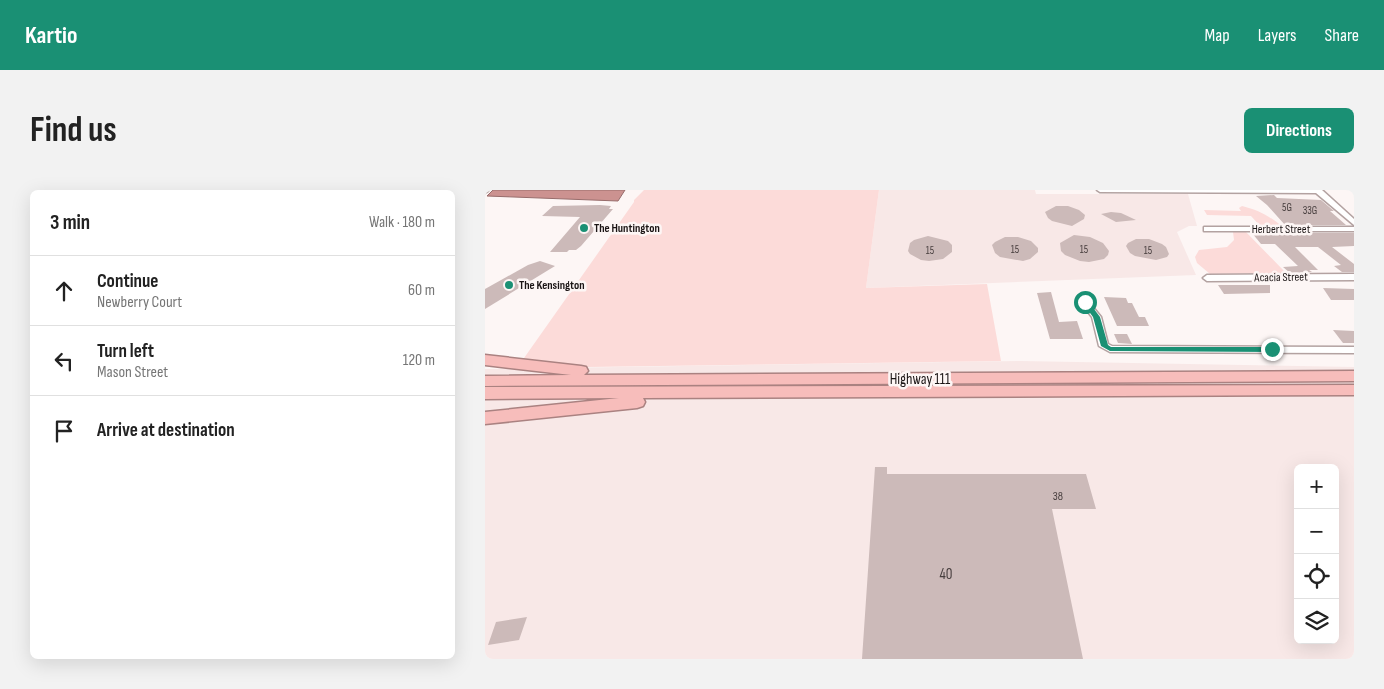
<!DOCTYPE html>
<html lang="en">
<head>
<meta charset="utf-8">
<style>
	body { margin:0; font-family:"Sofia Sans Condensed",sans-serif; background:#f2f2f2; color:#222 }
	.controls { position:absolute; right:15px; bottom:15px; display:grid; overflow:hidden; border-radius:8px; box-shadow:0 5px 20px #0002 }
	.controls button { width:45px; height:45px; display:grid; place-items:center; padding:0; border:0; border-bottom:1px solid #e0e0e0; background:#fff; color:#222; font:25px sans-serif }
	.stop { position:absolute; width:15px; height:15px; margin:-11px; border:4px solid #1a9074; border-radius:50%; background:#fff }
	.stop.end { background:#1a9074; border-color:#fff; box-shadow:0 1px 5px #0008 }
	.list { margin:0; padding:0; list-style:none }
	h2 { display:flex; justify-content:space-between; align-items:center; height:65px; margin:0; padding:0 20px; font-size:21px }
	h2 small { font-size:16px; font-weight:400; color:#767676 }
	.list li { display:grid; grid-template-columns:32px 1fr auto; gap:15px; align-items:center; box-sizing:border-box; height:70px; padding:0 20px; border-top:1px solid #e0e0e0 }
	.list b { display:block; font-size:19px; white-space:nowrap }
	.list p { margin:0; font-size:16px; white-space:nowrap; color:#767676 }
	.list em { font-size:16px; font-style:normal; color:#767676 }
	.icon { flex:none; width:28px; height:28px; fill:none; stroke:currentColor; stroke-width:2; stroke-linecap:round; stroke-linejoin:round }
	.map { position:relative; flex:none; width:869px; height:469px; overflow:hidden; border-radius:8px }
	header { display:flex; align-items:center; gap:30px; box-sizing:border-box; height:70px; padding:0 25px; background:#1a9074; color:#fff }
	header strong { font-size:24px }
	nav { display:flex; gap:28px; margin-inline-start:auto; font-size:18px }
	.intro { display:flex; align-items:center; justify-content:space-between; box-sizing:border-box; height:120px; padding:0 30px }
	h1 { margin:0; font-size:35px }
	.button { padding:12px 22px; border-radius:8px; background:#1a9074; color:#fff; font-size:18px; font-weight:700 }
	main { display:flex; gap:30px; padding:0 30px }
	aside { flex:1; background:#fff; border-radius:8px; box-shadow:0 5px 20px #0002 }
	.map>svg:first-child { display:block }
	.built { fill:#f8e8e7; fill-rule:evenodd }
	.green { fill:#fcdbd9 }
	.water { fill:#cc9290; stroke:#976c6b }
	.building { fill:#ccbab9 }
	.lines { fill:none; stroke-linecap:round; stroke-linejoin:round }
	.minor-casing { stroke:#b3a2a1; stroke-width:3 }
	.highway-casing { stroke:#aa8281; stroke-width:3 }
	.minor { fill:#fff; fill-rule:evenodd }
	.highway { fill:#f7bdbb; fill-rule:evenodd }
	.route { fill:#1a9074 }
	.poi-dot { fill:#1a9074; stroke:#fdf6f5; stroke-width:2 }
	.labels { text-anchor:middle; stroke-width:5; stroke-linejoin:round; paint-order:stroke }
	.far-number-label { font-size:11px; fill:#473e3e }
	.far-poi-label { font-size:12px; font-weight:bold; fill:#1b1515; stroke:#fdf6f5; text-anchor:start }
	.far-street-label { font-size:12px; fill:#1b1515; stroke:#fdf6f5 }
	.number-label { font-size:12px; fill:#473e3e }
	.street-label { font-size:15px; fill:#1b1515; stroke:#fdf6f5 }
	.near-number-label { font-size:15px; fill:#473e3e }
</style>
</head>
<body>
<header>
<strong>Kartio</strong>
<nav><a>Map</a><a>Layers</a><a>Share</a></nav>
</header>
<div class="intro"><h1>Find us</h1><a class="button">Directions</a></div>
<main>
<aside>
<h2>3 min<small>Walk · 180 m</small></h2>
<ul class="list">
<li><svg class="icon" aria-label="ahead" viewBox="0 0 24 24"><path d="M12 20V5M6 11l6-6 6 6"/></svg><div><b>Continue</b><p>Newberry Court</p></div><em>60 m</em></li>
<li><svg class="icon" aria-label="left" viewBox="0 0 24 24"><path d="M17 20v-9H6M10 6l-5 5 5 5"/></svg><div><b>Turn left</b><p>Mason Street</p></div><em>120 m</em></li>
<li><svg class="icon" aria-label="arrive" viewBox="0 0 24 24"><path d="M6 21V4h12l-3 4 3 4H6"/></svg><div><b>Arrive at destination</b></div></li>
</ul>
</aside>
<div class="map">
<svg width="869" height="469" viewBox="0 0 869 469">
	<rect width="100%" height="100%" fill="#fdf6f5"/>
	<g class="built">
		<polygon points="394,0 550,0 551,4 703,4 712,36 704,36 692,42 711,85 381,98"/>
		<path d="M 536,171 L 869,177 L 869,469 L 0,469 L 0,179 ZM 813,278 L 850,278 L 850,450 L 813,450 Z"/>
	</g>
	<g class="green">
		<polygon points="159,0 394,0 381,98 502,94 516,171 32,178 149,12 149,10"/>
		<path d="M 757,16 C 774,20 784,26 798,37 L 776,37 L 766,26 L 722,25 L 719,20 L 756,21 L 754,18 Z"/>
		<polygon points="760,41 801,83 725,84 712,73 710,67 714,60 742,57 749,50 748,42"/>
	</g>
	<polygon class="water" points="8,0 140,0 133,11 2,6"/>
	<g class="building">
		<polygon points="789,5 792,8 836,10 849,21 845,21 861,35 800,35 782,15 771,6"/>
		<polygon points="115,15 126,16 124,19 128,19 96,56 91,60 84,60 82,62 65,62 95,27 57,26 68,16"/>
		<polygon points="571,16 583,16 594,20 600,25 599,29 587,36 567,31 563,28 560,22"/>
		<polygon points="626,22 636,23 651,30 631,32 616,24"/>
		<polygon points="767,43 809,45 807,43 869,43 869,56 847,57 869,74 869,82 857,82 849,76 856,75 833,57 810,57 833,80 824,80 827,82 805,83 798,77 813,76 790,54 776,54"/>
		<polygon points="589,45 605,47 618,53 624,61 623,65 619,69 604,72 595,71 580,65 576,61 575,53"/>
		<polygon points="443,46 463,51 467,55 467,62 458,69 444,71 436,70 425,64 423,61 425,53 429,50"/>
		<polygon points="520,47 533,47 546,51 553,58 553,62 545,69 538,71 515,67 510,63 507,55 510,52"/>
		<polygon points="651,49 664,49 677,54 681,57 684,64 682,67 671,70 650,66 645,63 641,56 643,53"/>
		<polygon points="55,71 70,76 0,119 0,99 43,75"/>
		<polygon points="733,95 785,95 785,103 739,104"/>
		<polygon points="838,98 869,99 869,110 846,110"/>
		<polygon points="566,102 574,132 592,131 598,149 565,149 552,103"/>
		<polygon points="619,107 641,108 643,113 647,113 654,127 660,127 664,136 632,136"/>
		<polygon points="848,140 869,141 869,153 858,153"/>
		<polygon points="629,144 642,144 647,154 633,153"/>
		<polygon points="390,277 402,277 402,284 601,284 611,319 567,319 598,469 377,469"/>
		<polygon points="42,427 34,450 3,455 11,432"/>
	</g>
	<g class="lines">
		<g class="minor-casing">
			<g id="minor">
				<polygon points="0,0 3,0 3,1 0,3"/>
				<polygon points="612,0 837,0 869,29 869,35 831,3 615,2"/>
				<rect x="719" y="37" width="150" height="4"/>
				<polygon points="869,84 869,90 722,91 718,88 722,85"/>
				<polygon points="600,110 603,111 616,127 623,154 627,156 869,157 869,163 625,162 614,156 607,127 596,113"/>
			</g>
		</g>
		<g class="highway-casing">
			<g id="highway">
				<polygon points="0,165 96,176 101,177 103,181 99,185 869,181 869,191 0,196 0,186 86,185 0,175"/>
				<polygon points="869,195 869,205 158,208 160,212 158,216 152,218 0,234 0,222 134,208 0,209 0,197"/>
			</g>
		</g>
		<use href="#minor" class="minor"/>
		<use href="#highway" class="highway"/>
	</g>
	<polygon class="route" points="598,111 603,111 615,127 623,155 626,157 787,157 791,159 787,162 625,161 616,156 608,127 597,112"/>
	<g class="poi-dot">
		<circle cx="99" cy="38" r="5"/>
		<circle cx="24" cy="95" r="5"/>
	</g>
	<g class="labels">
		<g class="far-number-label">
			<text x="802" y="21">5G</text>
			<text x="825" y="24">33G</text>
			<text x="530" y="63">15</text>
			<text x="599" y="63">15</text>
			<text x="445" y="64">15</text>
			<text x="663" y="64">15</text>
		</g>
		<g class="far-poi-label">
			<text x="109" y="42">The Huntington</text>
			<text x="34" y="99">The Kensington</text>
		</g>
		<g class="far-street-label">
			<text x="796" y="43">Herbert Street</text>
			<text transform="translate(796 87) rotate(-1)" y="4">Acacia Street</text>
		</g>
		<g class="number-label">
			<text x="573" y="310">38</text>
		</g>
		<g class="street-label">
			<text x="435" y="194">Highway 111</text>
		</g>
		<g class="near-number-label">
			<text x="461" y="389">40</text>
		</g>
	</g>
</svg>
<div class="controls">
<button>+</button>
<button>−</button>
<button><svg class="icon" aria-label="locate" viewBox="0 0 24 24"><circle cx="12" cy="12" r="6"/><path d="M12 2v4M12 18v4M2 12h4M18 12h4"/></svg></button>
<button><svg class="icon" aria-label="layers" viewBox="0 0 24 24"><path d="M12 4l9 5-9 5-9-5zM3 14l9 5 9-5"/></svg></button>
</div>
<div class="stop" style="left:600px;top:112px"></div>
<div class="stop end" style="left:787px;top:159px"></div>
</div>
</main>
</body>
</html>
